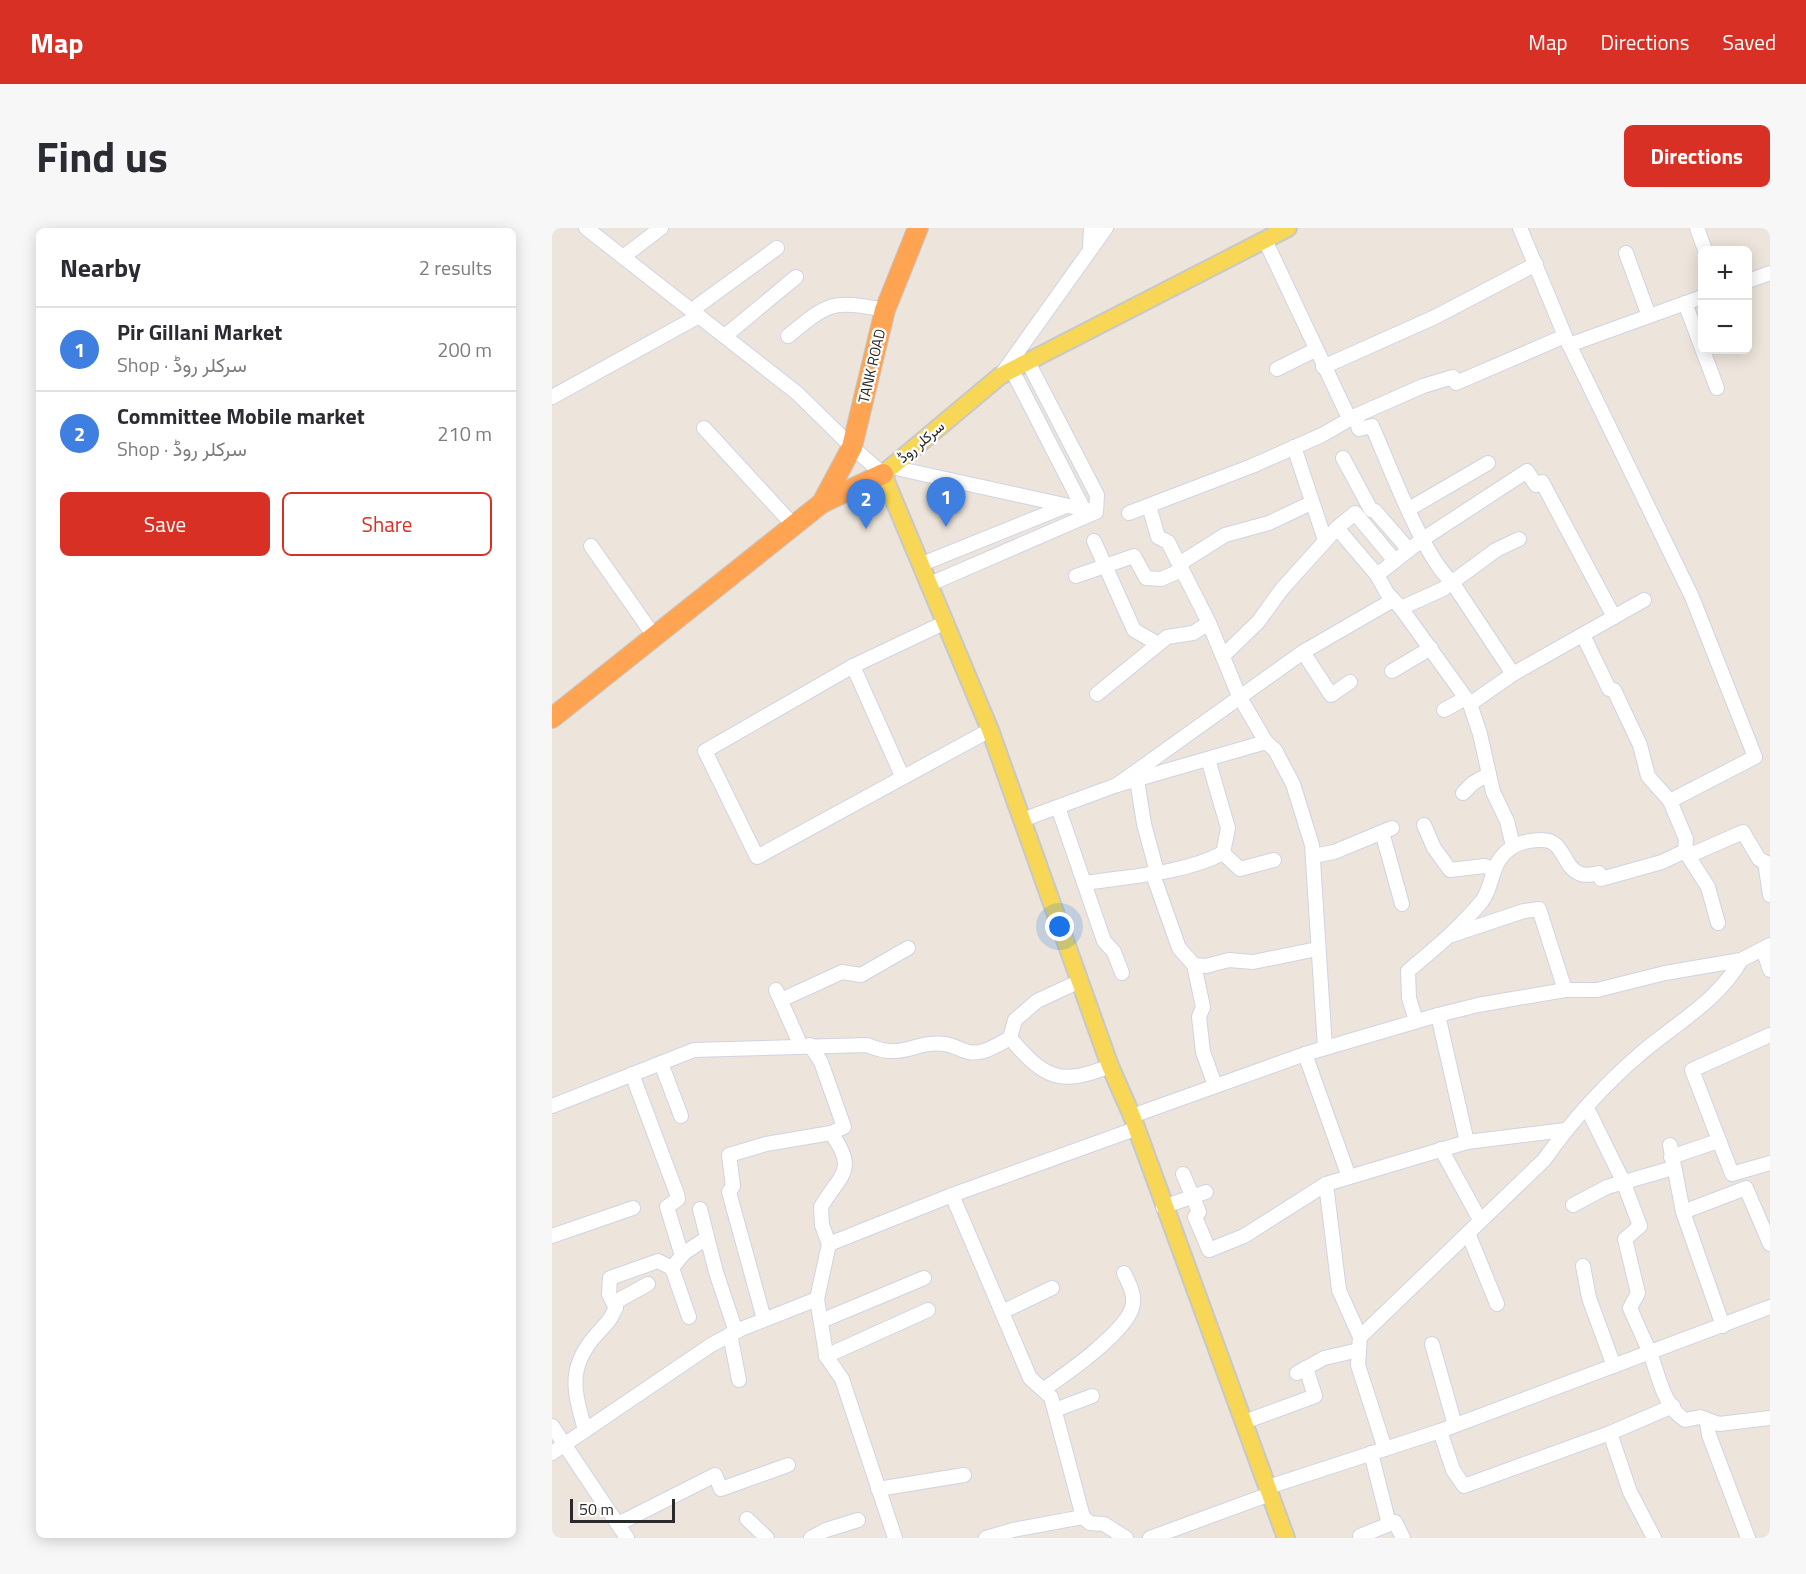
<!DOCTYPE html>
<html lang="en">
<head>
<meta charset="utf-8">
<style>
	body { margin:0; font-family:"Titillium Web",Vazirmatn,sans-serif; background:#f7f7f7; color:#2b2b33 }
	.controls { position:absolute; right:18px; top:18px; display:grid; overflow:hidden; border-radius:9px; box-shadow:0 3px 15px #0003 }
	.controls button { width:54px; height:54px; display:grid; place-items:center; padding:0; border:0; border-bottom:2px solid #e1e1e2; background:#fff; color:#2b2b33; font:30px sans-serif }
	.scale { position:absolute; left:18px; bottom:15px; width:105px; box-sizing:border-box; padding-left:6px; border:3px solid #2a2a2a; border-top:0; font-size:16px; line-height:21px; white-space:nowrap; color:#2a2a2a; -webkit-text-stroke:4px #fff; paint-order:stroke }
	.you { position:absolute; left:508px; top:699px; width:21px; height:21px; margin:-15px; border:4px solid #fff; border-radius:50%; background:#1a73e8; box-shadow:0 0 0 9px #1a73e833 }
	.badge { display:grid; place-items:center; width:39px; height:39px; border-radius:50%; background:#d93025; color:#fff; font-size:20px; font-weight:700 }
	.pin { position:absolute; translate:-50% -50px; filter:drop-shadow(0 2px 3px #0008) }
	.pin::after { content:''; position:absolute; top:32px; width:21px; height:18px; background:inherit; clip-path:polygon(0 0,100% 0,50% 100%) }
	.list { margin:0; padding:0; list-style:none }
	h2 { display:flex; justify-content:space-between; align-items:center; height:78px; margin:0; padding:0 24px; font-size:26px }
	h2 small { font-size:20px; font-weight:400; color:#7c7c81 }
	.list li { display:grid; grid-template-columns:39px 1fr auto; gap:18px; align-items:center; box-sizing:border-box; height:84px; padding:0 24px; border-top:2px solid #e1e1e2 }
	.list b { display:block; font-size:22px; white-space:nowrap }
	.list p { margin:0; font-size:20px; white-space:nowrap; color:#7c7c81 }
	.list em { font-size:20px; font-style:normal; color:#7c7c81 }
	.actions { display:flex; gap:12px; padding:18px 24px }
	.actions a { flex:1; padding:14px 0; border:2px solid #d93025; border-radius:9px; text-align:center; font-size:21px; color:#d93025 }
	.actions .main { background:#d93025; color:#fff }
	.map { position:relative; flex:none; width:1218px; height:1310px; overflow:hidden; border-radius:9px }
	header { display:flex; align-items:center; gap:36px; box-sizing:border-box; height:84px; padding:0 30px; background:#d93025; color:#fff }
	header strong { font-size:28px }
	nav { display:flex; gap:33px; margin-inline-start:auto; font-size:21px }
	.intro { display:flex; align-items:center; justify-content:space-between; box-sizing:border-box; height:144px; padding:0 36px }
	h1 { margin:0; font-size:42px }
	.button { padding:15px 27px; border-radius:9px; background:#d93025; color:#fff; font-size:21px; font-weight:700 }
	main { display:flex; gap:36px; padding:0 36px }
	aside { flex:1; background:#fff; border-radius:9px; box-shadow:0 3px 15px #0003 }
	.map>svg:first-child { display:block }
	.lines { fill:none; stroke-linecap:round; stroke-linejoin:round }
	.minor-casing { stroke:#d0d3e3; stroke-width:16 }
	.major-casing { stroke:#c8c8c8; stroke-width:20 }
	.highway-casing { stroke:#c8c8c8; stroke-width:22 }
	.minor { stroke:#fff; stroke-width:14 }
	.major { stroke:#f7d755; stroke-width:16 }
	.highway { stroke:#ffa453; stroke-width:20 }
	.labels { text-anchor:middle; stroke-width:4.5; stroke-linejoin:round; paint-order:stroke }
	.street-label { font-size:15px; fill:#2a2a2a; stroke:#fff }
</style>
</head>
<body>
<header>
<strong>Map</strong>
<nav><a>Map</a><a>Directions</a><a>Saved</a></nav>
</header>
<div class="intro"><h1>Find us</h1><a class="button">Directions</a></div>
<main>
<aside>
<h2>Nearby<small>2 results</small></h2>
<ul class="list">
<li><span class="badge" style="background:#3f7fe0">1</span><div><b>Pir Gillani Market</b><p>Shop · سرکلر روڈ</p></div><em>200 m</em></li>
<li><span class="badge" style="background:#3f7fe0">2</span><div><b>Committee Mobile market</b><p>Shop · سرکلر روڈ</p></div><em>210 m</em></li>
</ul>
<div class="actions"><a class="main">Save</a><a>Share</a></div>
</aside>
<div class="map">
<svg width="1218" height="1310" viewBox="0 0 1218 1310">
	<rect width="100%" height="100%" fill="#ede5db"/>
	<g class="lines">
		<g class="minor-casing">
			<g id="minor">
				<polyline points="34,0 245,165 300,219 331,246"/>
				<polyline points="968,0 1013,108 1140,369 1203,529 1118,573"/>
				<polyline points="1145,0 1153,22"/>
				<polyline points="713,12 797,190"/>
				<polyline points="538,21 539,0"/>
				<polyline points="1074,25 1097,88"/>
				<polyline points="71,29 109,0"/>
				<polyline points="1196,53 1218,45"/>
				<polyline points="1133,75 1165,160"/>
				<polyline points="140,82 225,20"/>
				<polyline points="173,108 244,49"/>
				<path d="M 236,108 C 277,74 280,72 333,82"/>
				<polyline points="1017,117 1150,69"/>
				<polyline points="476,134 545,267 544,284"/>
				<polyline points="771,139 883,89 984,36"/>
				<polyline points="725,141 763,122"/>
				<polyline points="460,142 532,282"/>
				<polyline points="449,147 554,0"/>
				<polyline points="0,169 147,88"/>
				<path d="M 803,188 L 807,201 L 820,198 C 837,236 871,329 900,354 L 961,446"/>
				<polyline points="152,200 242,298"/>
				<polyline points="742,219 773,312"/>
				<polyline points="791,230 819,282 823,283 857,322"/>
				<polyline points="339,239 544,284"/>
				<polyline points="597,278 606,309 616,314 657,395 687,468 714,514 723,522 741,556 760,617 773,820"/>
				<polyline points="857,281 936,235"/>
				<polyline points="577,285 700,238 770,207 803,188 871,158 901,149 904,155 1013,108"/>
				<polyline points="785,300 825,347 835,365 849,380 918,476 928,506 941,564 955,593 961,618"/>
				<polyline points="542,313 582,402 606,416"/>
				<polyline points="39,318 102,408"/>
				<polyline points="370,336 514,278"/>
				<polyline points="627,336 673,307 717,295 759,275"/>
				<polyline points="825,347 871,311 975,243 984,257 990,254 1062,389"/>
				<polyline points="524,348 582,328 594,350 609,351 630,342"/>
				<polyline points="378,356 544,284"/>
				<polyline points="849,380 891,361 944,322 967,311"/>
				<polyline points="394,394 301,438 153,523 205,629 438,502"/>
				<polyline points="1031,407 1057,461 1062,462 1088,517 1096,548 1118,573 1134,611 1133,623 1156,659 1166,695"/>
				<polyline points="751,424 779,467 798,454"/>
				<polyline points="671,428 706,394 730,361 785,300 803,285 843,333"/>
				<polyline points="301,438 350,548"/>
				<polyline points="840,443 879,420"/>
				<polyline points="545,466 615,409 641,405 657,395"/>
				<polyline points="918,476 961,446 1092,372"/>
				<polyline points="892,482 914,470"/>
				<polyline points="656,531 676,600 671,625"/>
				<polyline points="585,552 592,596 605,644"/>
				<polyline points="565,557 751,424 841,372"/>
				<polyline points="911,565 921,555 937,546"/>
				<polyline points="506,579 552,713 562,724 570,745"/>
				<polyline points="470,592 565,557 714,514"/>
				<polyline points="872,597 882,620 898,642 932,638 941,641"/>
				<polyline points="830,604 850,676"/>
				<polyline points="671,625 688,641 722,632"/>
				<polyline points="761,628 782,624 840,600"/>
				<polyline points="600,644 627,720 642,737 651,779 647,789 651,824 663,857"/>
				<path d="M 533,655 C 578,648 631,646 671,625"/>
				<polyline points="900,707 972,683 987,681 1013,762"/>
				<polyline points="1211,721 1218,742"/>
				<polyline points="642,737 654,738 677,732 701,734 765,721"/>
				<polyline points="224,762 249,818"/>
				<polyline points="229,772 290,744 309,747 356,720"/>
				<polyline points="886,787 915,914"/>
				<path d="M 864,793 L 857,770 L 856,743 C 882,721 909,699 930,673 C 943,655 937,633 962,618 C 969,614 981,612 989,612 C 1013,611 1010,640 1029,646 C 1034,648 1042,646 1047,645 L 1049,651 L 1110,634 L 1133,623 L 1143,625 L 1191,604 L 1207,631 L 1213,634 L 1218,667"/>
				<polyline points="1218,807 1140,842 1180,946 1218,935"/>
				<path d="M 458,810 C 493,851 508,858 558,838"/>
				<path d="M 258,817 L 269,834 L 292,899 L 279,905 C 307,944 287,947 269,979 L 270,997 L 277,1016 L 265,1071 L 273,1120 L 274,1128 L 290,1151 L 343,1310"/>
				<polyline points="753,826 797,949"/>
				<polyline points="109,835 129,888"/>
				<polyline points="80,846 125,966 126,971 115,979 130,1028"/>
				<path d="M 0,878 L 142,822 L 315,817 C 351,833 362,812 393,816 C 406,818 414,827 428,824 C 438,822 449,815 458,810 L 463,792 L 485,773 L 528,753"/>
				<path d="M 1035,880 L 1071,953 L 1088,998 L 1073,1011 L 1086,1065 L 1078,1080 C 1084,1094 1091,1109 1097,1123 C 1107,1146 1110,1177 1133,1192 L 1148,1189 L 1167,1196 L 1218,1190"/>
				<polyline points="580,888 753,826 886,787 926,777 1013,762 1045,762 1113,745 1189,732 1218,717"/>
				<polyline points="1118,917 1131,984 1171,1098"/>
				<polyline points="889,921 928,992"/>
				<polyline points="1119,929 1166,913"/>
				<polyline points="631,946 647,984 643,989 657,1022 692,1008 774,956 915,914 1013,902"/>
				<polyline points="774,956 787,1062 808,1109 806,1137 833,1221"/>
				<polyline points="400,967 478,1150 499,1169 531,1289"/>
				<polyline points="1021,977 1055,959 1121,940"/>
				<polyline points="611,979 654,964"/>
				<polyline points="148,981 164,1044 184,1104"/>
				<polyline points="1131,984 1194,960 1218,1016"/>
				<polyline points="916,1005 945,1076"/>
				<polyline points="0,1008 81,980"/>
				<polyline points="277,1016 400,967 583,901"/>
				<polyline points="1031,1038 1037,1070 1062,1138"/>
				<polyline points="64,1080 57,1066 58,1050 106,1033 120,1040"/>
				<polyline points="450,1084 500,1060"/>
				<polyline points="137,1089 120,1040 132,1025 155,1010"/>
				<polyline points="212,1091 177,964 181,958 177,927 214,916 279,905"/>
				<polyline points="269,1093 372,1050"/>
				<polyline points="178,1106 187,1152"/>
				<path d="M 808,1109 L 992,932 C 1019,894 1053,856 1088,826 C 1123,796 1166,773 1189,732"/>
				<polyline points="880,1116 903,1197"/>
				<polyline points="274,1128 376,1082"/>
				<polyline points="745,1145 772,1130 807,1122"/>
				<path d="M 492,1161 C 514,1146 572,1105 580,1080 C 584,1067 577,1056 572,1045"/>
				<polyline points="503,1182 540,1168"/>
				<polyline points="692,1194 763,1168 754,1140"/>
				<polyline points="1155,1194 1157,1207 1196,1310"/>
				<polyline points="0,1198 75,1310"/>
				<path d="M 33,1202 C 22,1163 15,1140 44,1107 C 55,1095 62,1089 65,1073 L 96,1056"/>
				<polyline points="888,1203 901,1242 912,1258 1058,1205 1121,1178"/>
				<polyline points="1058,1205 1078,1264 1102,1310"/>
				<polyline points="0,1225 159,1117 189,1101 265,1071"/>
				<polyline points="819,1225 837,1296"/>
				<polyline points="716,1259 888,1203 1218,1079"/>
				<polyline points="326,1261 412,1247"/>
				<polyline points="195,1291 215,1310"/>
				<polyline points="66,1296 163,1247 169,1261 236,1237"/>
				<polyline points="808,1308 843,1294 851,1310"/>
				<polyline points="259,1310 274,1302 306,1292"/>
				<polyline points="434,1310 461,1302 531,1289 538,1295 552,1296 574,1310"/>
				<polyline points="598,1310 718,1266"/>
			</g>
		</g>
		<g class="major-casing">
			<polyline id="major" points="734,1310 580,888 558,838 438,502 331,246 448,148 736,0"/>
		</g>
		<g class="highway-casing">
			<g id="highway">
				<polyline points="270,275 300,219 333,82 366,0"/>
				<polyline points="0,490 270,275 331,246"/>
			</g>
		</g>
		<use href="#minor" class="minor"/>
		<use href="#major" class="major"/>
		<use href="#highway" class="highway"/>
	</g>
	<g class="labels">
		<g class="street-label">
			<text transform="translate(320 138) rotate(-77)" y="5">TANK ROAD</text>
			<text transform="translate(369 214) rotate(-40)" y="5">سرکلر روڈ</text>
		</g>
	</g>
</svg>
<div class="controls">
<button>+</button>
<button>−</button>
</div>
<div class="scale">50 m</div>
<div class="you"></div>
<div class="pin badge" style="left:394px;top:299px;background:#3f7fe0">1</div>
<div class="pin badge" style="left:314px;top:301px;background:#3f7fe0">2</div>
</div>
</main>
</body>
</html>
